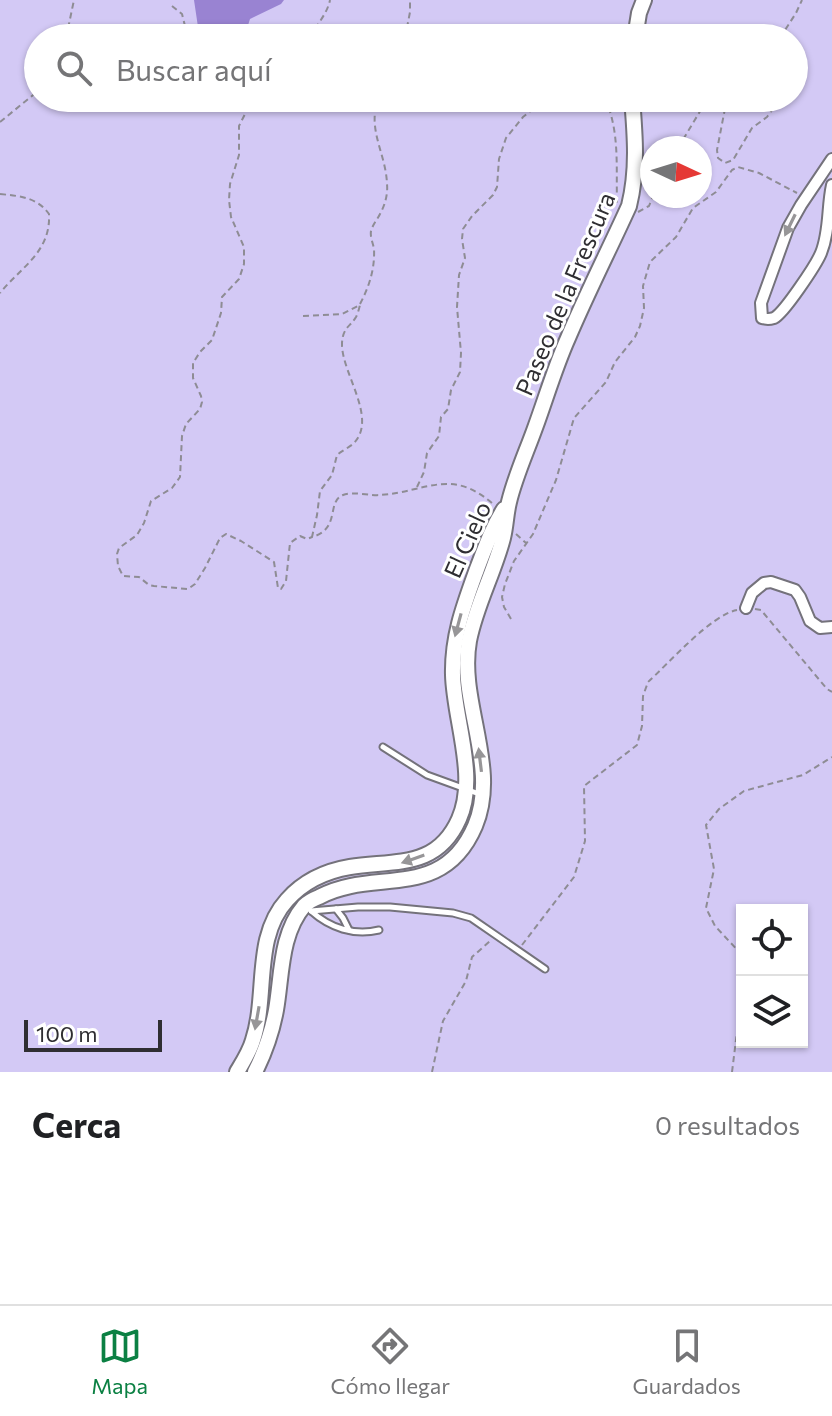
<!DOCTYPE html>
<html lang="es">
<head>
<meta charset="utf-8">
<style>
	body { margin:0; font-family:Commissioner,sans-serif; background:#f6f6f6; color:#202124 }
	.controls { position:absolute; right:24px; bottom:24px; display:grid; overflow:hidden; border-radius:0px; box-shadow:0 2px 6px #0004 }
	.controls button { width:72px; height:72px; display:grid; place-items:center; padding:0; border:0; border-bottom:2px solid #e0e0e0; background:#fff; color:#202124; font:40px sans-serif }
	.compass { position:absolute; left:640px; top:136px; width:72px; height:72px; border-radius:50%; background:#fff; box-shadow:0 2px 6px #0004; rotate:94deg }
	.scale { position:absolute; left:24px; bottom:20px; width:138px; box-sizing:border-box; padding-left:8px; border:4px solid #2f2e32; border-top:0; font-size:22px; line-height:28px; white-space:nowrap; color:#2f2e32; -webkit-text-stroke:6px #fff; paint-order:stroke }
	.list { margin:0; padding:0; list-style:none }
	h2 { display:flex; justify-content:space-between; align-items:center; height:104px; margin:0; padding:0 32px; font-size:34px }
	h2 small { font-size:26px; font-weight:400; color:#757577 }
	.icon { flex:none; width:44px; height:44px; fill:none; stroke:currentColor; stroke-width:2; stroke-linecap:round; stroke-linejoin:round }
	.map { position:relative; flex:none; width:832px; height:1072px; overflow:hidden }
	.search { position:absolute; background:#fff; box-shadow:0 2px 6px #0004; left:24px; right:24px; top:24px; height:88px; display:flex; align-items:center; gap:20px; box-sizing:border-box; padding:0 28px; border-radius:44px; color:#757577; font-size:30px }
	.sheet { height:232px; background:#fff }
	nav { display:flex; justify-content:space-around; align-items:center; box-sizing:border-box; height:112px; border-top:2px solid #e0e0e0; background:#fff; font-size:22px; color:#757577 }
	nav a { display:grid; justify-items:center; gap:4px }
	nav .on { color:#0b8043 }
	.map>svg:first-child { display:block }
	.green { fill:#d3c9f5; fill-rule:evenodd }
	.water { fill:#9983d2 }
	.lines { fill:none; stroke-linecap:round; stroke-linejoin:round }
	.lane-casing { stroke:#74727b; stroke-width:9 }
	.street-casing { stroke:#74727b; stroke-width:14 }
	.secondary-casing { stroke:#74727b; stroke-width:18 }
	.path { stroke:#8e8c94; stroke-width:2; stroke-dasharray:6 4; stroke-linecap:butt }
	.lane { stroke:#fff; stroke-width:5 }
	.street { stroke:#fff; stroke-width:10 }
	.secondary { stroke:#fff; stroke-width:14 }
	.oneway { fill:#979698 }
	.labels { text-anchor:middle; stroke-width:6; stroke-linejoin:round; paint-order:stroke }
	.street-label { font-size:24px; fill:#2f2e32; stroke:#fff }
</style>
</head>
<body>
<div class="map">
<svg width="832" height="1072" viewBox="0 0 832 1072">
	<rect width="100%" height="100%" fill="#f0eef9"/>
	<path class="green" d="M 0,0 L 832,0 L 832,1072 L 0,1072 ZM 38,38 L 794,38 L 794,98 L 38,98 ZM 652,148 L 700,148 L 700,196 L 652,196 ZM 742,910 L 802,910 L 802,1042 L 742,1042 Z"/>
	<polygon class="water" points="194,0 284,0 281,4 250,19 244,38 202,38 198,27"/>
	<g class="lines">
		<g class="lane-casing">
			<g id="lane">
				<polyline points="383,747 427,775 482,795"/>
				<polyline points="336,909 343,918 349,930"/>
				<polyline points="311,911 358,907 390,907 453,913 471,918 545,969"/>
				<path d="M 311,911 C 330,928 354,936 379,930"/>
			</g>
		</g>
		<g class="street-casing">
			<g id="street">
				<path d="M 832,159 L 801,205 L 788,228 L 761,303 L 762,318 C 768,319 767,320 774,318 C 784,313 816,265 821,253 C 830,231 827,207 832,185"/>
				<polyline points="746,608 752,593 764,583 771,582 795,590 800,597 810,621 820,628 832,627"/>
			</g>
		</g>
		<g class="secondary-casing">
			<g id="secondary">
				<polyline points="635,38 639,13 644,0"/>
				<path d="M 237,1072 C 243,1062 250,1051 253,1040 C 268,995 253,937 287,900 C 303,882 326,871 350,867 C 395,860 437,869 459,819 C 478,777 454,719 453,675 C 452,636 464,605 477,569 C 485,548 492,528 504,509"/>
				<path d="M 255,1072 C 265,1052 272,1032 276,1010 C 282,976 280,934 304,906 C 308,902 314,899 319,897 C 374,867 442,903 475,826 C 500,767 458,702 469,641 C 476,605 494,573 503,538 C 506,526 506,514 509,502 C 515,477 526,453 535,428 C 546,398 555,367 568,338 C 587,293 609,250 629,206 C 638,170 635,135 632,98"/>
			</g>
		</g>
		<g class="path">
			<polyline points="172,6 182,14 188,38"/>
			<polyline points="66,38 74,0"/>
			<path d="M 311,38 C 316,24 327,15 330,0"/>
			<polyline points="405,38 410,12 410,0"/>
			<polyline points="780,38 796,13 802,0"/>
			<polyline points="225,98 244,103 249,106 259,98"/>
			<path d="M 605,98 C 620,132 616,167 617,203"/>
			<polyline points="727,98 717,150 718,158 725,163 733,160 752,128 767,117 772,110 772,104 767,98"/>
			<polyline points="249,106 239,126 239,155 230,184 229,200 231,217 244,247 244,264 239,279 222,297 221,313 212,340 200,352 193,363 193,378 201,396 202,402 200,409 186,424 182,436 180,477 172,488 151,501 144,523 137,535 119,548 117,554 118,566 123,576 139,577 149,585 154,586 188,589 195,584 205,568 220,538 226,534 241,541 274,562 278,588 281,589 286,581 290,543 300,536 307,539 312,537"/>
			<polyline points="0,122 38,91"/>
			<polyline points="678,148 708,98"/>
			<path d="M 0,194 C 19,196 37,197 49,214 C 51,252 21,267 0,293"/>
			<polyline points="638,212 649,206 653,196"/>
			<path d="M 360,304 C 369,287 375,269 374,249 C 373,243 370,237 371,231 C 373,224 377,220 380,214 C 385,205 388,194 387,184 C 386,153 366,128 379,98"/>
			<path d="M 303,316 L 342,314 L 360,305 C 359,309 358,313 356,317 C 350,327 343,327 342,343 C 341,373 379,419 353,444 C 348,448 342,451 337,455 L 332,475 L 320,491 L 317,515 L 312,537 C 341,529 326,502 343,495 C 353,491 370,496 380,495 C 426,492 451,467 493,504"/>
			<polyline points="417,487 424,472 427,453 439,436 441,417 448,409 451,390 460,372 461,353 457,307 459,275 465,258 462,239 463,229 472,216 493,195 497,187 499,159 506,138 523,117 547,98"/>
			<polyline points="516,534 526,543"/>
			<polyline points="755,609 761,610 827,689 832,692"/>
			<polyline points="511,619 504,607 502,597 505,584 514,561 533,534 556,480 574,418 606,382 615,362 635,337 640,326 644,308 643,286 650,262 676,237 693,208 716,192 732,170 738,167 759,173 797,193"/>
			<path d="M 522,945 L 574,877 L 585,841 L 584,786 L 637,745 L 642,726 L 643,696 L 648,682 C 669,663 711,615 737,610"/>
			<polyline points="742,955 715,926 706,908 714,869 706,825 719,809 744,791 803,775 832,757"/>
			<polyline points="432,1072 443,1021 466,981 472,957 490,941"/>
			<polyline points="732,1072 737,1032 742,1027"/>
		</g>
		<use href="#lane" class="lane"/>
		<use href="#street" class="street"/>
		<use href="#secondary" class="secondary"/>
	</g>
	<defs><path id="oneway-solid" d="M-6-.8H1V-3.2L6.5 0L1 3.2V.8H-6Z" transform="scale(2)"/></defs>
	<g class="oneway">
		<use href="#oneway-solid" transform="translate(790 225) rotate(116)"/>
		<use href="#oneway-solid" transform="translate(458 625) rotate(105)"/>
		<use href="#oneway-solid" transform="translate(480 760) rotate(-97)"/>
		<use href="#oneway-solid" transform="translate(413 859) rotate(161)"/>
		<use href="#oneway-solid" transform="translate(257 1018) rotate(100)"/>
	</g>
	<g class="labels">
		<g class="street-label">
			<text transform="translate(566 294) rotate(-67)" y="8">Paseo de la Frescura</text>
			<text transform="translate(468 540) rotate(-66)" y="8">El Cielo</text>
		</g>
	</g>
</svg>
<div class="controls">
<button><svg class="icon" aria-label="locate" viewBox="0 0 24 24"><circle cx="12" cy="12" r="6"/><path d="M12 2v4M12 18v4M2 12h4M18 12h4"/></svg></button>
<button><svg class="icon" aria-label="layers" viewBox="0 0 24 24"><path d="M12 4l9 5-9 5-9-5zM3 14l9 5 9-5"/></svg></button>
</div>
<svg class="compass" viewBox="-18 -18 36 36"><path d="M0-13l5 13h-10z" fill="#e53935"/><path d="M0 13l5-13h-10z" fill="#757577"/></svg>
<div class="scale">100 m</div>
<div class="search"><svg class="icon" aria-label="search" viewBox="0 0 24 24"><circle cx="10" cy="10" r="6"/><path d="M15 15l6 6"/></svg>Buscar aquí</div>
</div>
<section class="sheet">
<h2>Cerca<small>0 resultados</small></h2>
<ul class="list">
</ul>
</section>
<nav>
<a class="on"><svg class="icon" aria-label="map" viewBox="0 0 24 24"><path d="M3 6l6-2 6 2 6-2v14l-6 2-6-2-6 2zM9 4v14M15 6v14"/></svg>Mapa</a>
<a><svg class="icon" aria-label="directions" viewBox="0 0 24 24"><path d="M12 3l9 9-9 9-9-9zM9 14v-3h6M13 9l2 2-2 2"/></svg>Cómo llegar</a>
<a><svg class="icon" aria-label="saved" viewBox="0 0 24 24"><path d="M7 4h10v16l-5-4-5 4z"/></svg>Guardados</a>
</nav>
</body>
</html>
